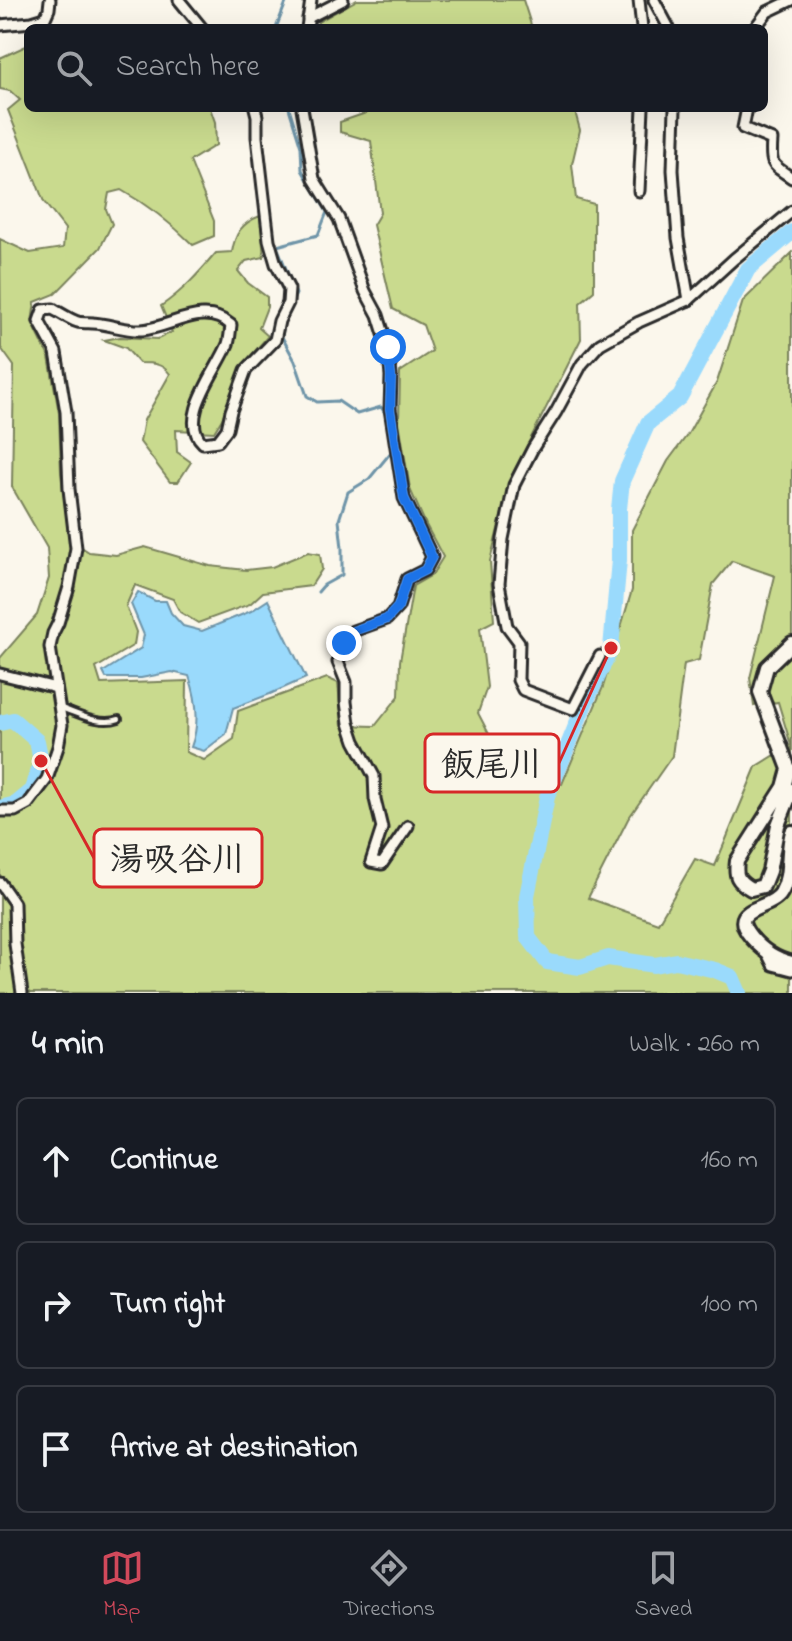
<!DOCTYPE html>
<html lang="en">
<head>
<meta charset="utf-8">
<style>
	body { margin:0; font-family:"Indie Flower","Klee One",sans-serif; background:#20242c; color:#f1f3f6 }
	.stop { position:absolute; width:24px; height:24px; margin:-18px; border:6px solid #1a73e8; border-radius:50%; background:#fff }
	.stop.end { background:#1a73e8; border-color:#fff; box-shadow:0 2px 8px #0008 }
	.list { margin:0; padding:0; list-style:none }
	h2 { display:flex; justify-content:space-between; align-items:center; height:104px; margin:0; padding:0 32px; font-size:34px }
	h2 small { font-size:26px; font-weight:400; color:#9ea1a6 }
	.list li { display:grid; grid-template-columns:52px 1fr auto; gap:24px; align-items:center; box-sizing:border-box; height:128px; margin:0 16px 16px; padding:0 16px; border:2px solid #363941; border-radius:12px }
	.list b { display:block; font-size:30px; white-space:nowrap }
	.list em { font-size:26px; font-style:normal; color:#9ea1a6 }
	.icon { flex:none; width:44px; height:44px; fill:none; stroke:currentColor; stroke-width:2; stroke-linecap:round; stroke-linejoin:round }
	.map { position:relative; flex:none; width:792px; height:993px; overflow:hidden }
	.search { position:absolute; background:#171b24; box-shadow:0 8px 32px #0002; left:24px; right:24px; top:24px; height:88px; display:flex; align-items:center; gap:20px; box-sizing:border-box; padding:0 28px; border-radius:12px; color:#9ea1a6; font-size:30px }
	.sheet { height:536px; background:#171b24 }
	nav { display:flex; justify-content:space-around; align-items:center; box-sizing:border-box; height:112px; border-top:2px solid #363941; background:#171b24; font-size:22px; color:#9ea1a6 }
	nav a { display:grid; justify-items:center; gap:4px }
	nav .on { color:#d1495b }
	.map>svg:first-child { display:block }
	.green { fill:#c9da8e; stroke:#7a825c; stroke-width:2; fill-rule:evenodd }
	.water { fill:#9adafc; stroke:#6e94a8; stroke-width:2 }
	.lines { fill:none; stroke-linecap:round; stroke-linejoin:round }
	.stream { stroke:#6e94a8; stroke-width:3 }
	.river { stroke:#9adafc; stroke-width:16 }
	.service-casing { stroke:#2b2b2b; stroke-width:10 }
	.minor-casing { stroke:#2b2b2b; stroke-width:15 }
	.secondary-casing { stroke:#2b2b2b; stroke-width:18 }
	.service { stroke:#fbf7ec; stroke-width:4 }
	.minor { stroke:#fbf7ec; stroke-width:9 }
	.secondary { stroke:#fbf7ec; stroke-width:12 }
	.route { stroke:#1a73e8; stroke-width:10 }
	.leader { fill:none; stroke:#d62828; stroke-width:3 }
	.callout-dot { fill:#d62828; stroke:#fbf7ec; stroke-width:3 }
	.callout { fill:#fbf7ec; stroke:#d62828; stroke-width:3 }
	.callout-label { font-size:34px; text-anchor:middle; font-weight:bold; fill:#2b2b2b }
</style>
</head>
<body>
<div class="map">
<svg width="792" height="993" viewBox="0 0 792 993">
	<rect width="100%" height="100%" fill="#fbf7ec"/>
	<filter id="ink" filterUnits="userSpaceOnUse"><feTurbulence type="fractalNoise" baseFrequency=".0125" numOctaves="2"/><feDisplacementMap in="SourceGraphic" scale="16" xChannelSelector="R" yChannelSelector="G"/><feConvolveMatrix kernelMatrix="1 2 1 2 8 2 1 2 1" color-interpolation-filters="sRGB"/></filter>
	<g filter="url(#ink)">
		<g class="green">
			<polygon points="357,0 523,0 532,28 317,28 318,22"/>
			<path d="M 28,45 L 28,108 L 210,108 L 215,122 L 216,145 L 190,161 L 214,221 L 214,236 L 193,245 C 171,223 148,205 121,190 L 109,193 L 106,209 L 112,224 L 100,248 L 55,294 L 35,302 L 32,322 L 49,357 L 59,413 L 61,473 L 69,539 L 89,552 L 116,555 L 145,547 L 210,566 L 246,570 L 272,567 L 308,552 L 320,554 L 322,569 L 311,586 L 263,592 L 250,604 L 198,623 L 180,612 L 173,599 L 135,585 L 126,606 L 136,632 L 134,645 L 96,668 L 101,684 L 187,681 L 186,752 L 204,760 L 234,739 L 238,711 L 327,678 L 338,683 L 342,725 L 375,726 L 399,696 L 400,661 L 413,586 L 432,575 L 443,557 L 426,525 L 410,489 L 399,422 L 400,372 L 432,351 L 423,325 L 393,309 L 373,225 L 380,213 L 371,141 L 340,132 L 340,122 L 366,113 L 366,108 L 574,108 L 580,130 L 572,164 L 576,199 L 594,204 L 594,291 L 580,303 L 581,339 L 511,477 L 490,561 L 494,621 L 480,628 L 487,687 L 478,713 L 491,738 L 514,740 L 530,783 L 562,784 L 603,687 L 632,590 L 632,530 L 668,461 L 688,434 L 717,382 L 743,301 L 792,253 L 792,993 L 0,993 L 0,658 L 37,615 L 49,578 L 47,548 L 12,487 L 14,366 L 1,348 L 0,239 L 30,253 L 63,248 L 65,229 L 44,202 L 8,110 L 20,100 L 10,91 L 0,89 L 0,58 ZM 732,561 L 775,576 L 750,678 L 754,706 L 778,702 L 791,745 L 756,767 L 715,866 L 695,859 L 658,923 L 588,898 L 628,819 L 672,756 L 684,664 L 699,660 L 713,584 Z"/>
			<path d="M 260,216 L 264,257 L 246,261 L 238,271 L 248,283 L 267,297 L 267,307 L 259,328 L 268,336 L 241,367 L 222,419 L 214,432 L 176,430 L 177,452 L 191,462 L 178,482 L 170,482 L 140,442 L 144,420 L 170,374 C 162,363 152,363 139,363 L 126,348 L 104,340 L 120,337 L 158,339 L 172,332 L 161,306 C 183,291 199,273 216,253 L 232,252 C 235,233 242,223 260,216 Z"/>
		</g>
		<path class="water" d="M 138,592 L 155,601 L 166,601 L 171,613 L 183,626 L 202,631 L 251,611 L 268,600 L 306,678 L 270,694 L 233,708 L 226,734 L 204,751 L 191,747 C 200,724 197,699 189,676 L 172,672 L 141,678 L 106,678 L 103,672 L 141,648 L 144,635 L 131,604 Z"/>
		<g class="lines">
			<g class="stream">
				<polyline points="276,28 287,0"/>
				<polyline points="289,108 301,147 302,170 327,212 318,235 277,246 296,294 292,303"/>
				<polyline points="284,321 282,337 295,361 307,396 317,402 338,401 357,414 381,407 387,416"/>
				<polyline points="318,592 324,585 342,575 342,548 339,520 348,492 369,479 392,451"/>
			</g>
			<g class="river">
				<polyline points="0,723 13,720 37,741 41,761 33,790 16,804 0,808"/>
				<polyline points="739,993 732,977 715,970 676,961 654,965 608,958 580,967 547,962 528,937 527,896 547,797 584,706 611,648 619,560 619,509 622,481 648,423 680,397 748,269 792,232"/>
			</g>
			<g class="service-casing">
				<path id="service" d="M 61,708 C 79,714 100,726 119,719"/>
			</g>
			<g class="minor-casing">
				<g id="minor">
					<polyline points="179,0 202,28"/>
					<polyline points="639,0 642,28"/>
					<polyline points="654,0 669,28"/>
					<polyline points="308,18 343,0"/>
					<polyline points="0,25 32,22 45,18 49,9 50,0"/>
					<polyline points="307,28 311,0"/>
					<polyline points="755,28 767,12 792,0"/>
					<polyline points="302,108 314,179 339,219 365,291 378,315 388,347 391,376 390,409 404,498 432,557 425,570 407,579 398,607 387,619 353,631 344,643 338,662 346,682 346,702 349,723 355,741 374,776 375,799 382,828 371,862 382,864 408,826"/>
					<polyline points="675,108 673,170 678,238 689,300"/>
					<path d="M 747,108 L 743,128 L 772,140 C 770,166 772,164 792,178"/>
					<polyline points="639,191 643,108"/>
					<polyline points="600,656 573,709 523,690 518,680 519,642 507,626 499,584 503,539 514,485 533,448 556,412 582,364 600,344 639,322 689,300 734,259 792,211"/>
					<polyline points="0,674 56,688"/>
					<path d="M 0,811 L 15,811 L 28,804 L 47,779 L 58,747 L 62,725 L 50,647 L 53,633 L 58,623 L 69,587 L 76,548 L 69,489 L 66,412 L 56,352 L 39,321 L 43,310 L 53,309 C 60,313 68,318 75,321 C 81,324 87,322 93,323 C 110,324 125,331 142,330 C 173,327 203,301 231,325 C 230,332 230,338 228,344 C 217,371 177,419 203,443 L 218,441 L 227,429 L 231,411 L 246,370 L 275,340 L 279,321 L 288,303 L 289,289 L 276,264 L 269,240 L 257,137 L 257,116 L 255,108"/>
					<polyline points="0,883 14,903 15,944 22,993"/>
					<polyline points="766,951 773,965 792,970"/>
				</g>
			</g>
			<g class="secondary-casing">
				<g id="secondary">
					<path d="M 792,643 L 767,667 L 760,692 L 789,769 L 784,787 L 737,861 C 735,876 737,881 751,889 L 763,886 L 769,871 L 778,825 L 792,790"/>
					<path d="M 792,832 C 786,851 792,874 781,893 C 771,911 725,906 751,937 C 762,950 775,959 792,963"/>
				</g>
			</g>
			<use href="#service" class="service"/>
			<use href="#minor" class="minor"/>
			<use href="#secondary" class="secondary"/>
		</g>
	</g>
	<g class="lines" filter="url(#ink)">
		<polyline class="route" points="344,643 353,631 387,619 398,607 407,579 425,570 432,557 404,498 390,409 391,376 388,347"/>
	</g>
	<path class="leader" d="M611 648L559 763M41 761L94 858"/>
	<g class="callout-dot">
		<circle cx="611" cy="648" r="8"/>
		<circle cx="41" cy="761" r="8"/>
	</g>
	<g class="callout">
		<rect x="425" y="734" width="134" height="58" rx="8"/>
		<rect x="94" y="829" width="168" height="58" rx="8"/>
	</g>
	<g class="callout-label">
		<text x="492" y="775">飯尾川</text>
		<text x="178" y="870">湯吸谷川</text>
	</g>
</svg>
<div class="stop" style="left:388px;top:347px"></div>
<div class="stop end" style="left:344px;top:643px"></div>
<div class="search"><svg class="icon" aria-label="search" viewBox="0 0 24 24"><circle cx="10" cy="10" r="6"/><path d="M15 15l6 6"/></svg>Search here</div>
</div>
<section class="sheet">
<h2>4 min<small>Walk · 260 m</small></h2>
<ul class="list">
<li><svg class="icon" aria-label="ahead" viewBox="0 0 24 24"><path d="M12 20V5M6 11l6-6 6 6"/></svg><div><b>Continue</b></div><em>160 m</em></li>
<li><svg class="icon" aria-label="right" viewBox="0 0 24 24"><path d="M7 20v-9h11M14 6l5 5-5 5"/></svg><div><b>Turn right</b></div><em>100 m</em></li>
<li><svg class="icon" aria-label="arrive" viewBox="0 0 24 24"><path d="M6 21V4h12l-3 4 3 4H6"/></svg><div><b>Arrive at destination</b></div></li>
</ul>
</section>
<nav>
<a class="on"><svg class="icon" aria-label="map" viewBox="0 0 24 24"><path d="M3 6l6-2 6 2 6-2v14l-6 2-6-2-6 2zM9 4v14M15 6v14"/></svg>Map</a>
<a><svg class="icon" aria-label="directions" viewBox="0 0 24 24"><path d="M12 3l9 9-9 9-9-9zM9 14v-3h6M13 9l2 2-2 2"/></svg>Directions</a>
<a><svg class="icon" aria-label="saved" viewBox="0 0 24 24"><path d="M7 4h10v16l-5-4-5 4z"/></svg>Saved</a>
</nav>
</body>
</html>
